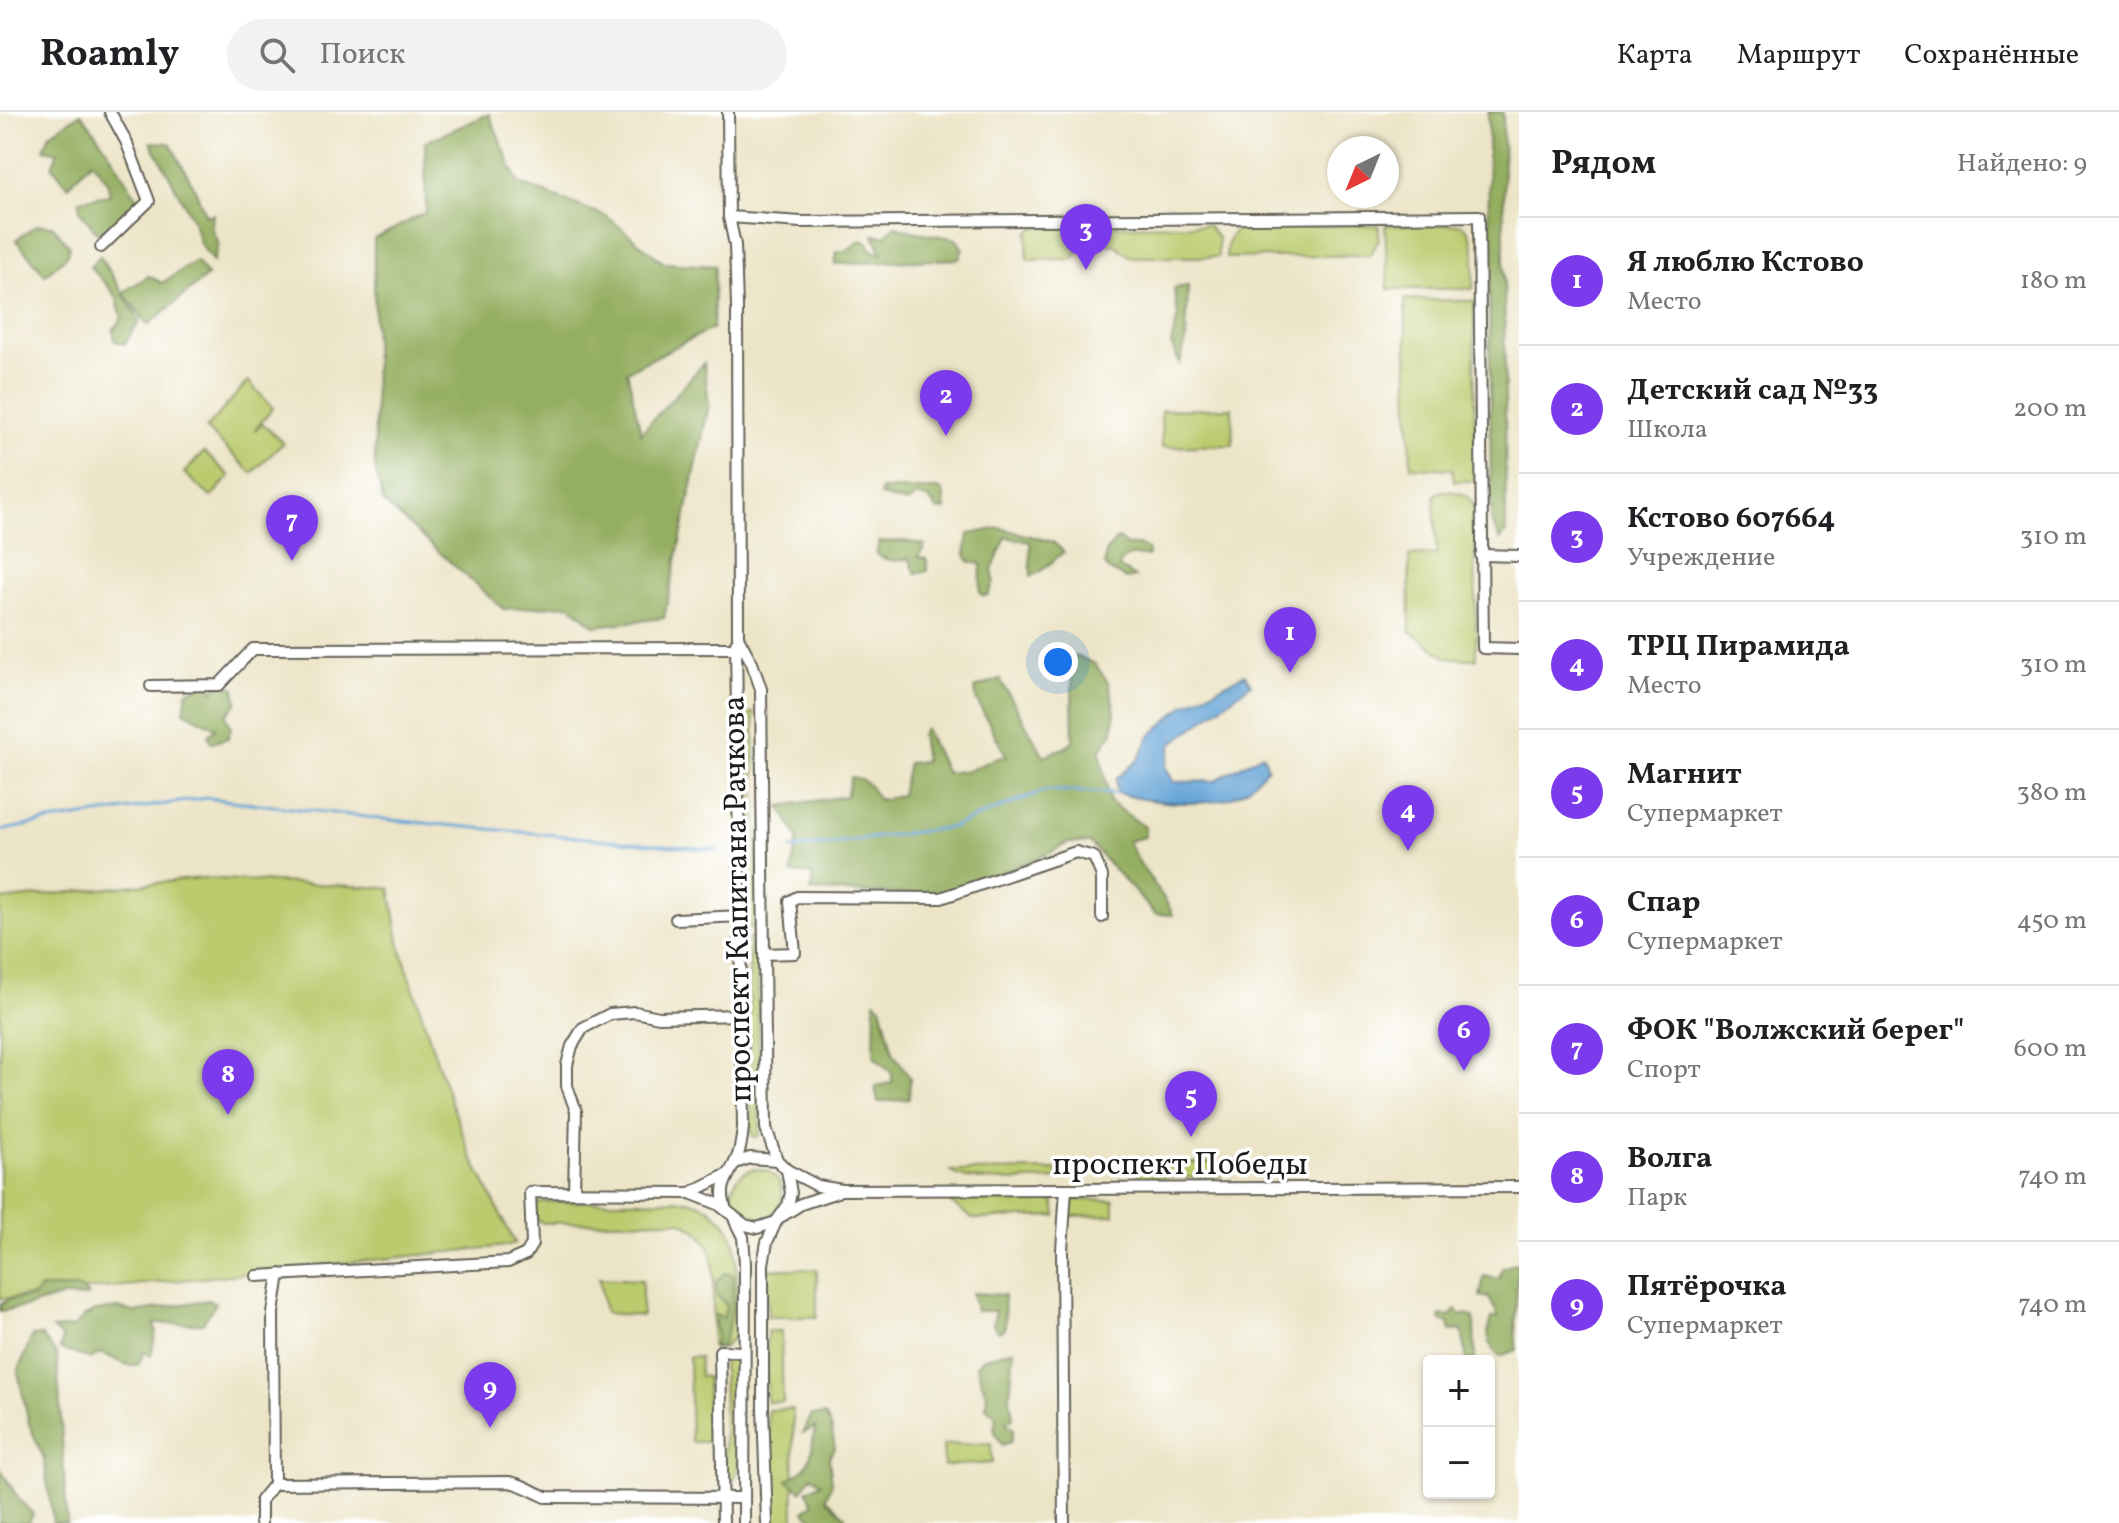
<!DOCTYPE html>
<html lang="ru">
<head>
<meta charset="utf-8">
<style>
	body { margin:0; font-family:Vollkorn,serif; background:#f2f2f2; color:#202124 }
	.controls { position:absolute; right:24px; bottom:24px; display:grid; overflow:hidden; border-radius:8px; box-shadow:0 2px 6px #0004 }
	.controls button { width:72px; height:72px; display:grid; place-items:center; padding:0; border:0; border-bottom:2px solid #e0e0e0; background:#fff; color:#202124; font:40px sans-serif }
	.compass { position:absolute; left:1327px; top:24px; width:72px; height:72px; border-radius:50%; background:#fff; box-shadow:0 2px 6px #0004; rotate:223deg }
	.you { position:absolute; left:1058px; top:550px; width:28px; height:28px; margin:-20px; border:6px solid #fff; border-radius:50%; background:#1a73e8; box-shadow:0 0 0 12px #1a73e833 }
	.badge { display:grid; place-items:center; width:52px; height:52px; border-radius:50%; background:#7c3aed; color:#fff; font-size:26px; font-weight:700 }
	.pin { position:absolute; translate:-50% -66px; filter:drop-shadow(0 2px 4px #0008) }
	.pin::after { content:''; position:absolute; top:42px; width:28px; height:24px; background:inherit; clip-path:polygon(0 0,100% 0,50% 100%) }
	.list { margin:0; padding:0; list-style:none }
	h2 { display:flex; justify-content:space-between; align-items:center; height:104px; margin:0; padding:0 32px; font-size:34px }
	h2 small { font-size:26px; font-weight:400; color:#757577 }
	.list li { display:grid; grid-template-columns:52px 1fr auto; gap:24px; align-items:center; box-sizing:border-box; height:128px; padding:0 32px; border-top:2px solid #e0e0e0 }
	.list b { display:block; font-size:30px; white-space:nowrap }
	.list p { margin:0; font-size:26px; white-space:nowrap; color:#757577 }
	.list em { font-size:26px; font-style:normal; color:#757577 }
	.icon { flex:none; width:44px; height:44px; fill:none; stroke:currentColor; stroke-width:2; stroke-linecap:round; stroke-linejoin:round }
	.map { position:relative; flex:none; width:1519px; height:1411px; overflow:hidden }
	header { display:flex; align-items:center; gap:48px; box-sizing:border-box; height:112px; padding:0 40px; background:#fff; border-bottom:2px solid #e0e0e0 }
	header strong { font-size:38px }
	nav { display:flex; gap:44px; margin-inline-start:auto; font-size:28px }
	.search { width:560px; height:72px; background:#f2f2f2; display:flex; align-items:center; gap:20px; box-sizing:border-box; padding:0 28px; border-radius:44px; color:#757577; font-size:30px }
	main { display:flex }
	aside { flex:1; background:#fff }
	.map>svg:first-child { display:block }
	.green { fill:#bbcb6e; stroke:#6c7445; stroke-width:2 }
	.forest { fill:#94af61; stroke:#58663e; stroke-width:2 }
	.water { fill:#63a3d6; stroke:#406079; stroke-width:2 }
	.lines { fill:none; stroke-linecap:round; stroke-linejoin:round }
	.stream { stroke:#63a3d6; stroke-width:3 }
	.minor-casing { stroke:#656258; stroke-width:14 }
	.minor { stroke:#fff; stroke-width:10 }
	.labels { text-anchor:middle; stroke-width:7; stroke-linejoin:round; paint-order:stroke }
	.street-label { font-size:32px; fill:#1c1c1c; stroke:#fff }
</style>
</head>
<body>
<header>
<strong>Roamly</strong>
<div class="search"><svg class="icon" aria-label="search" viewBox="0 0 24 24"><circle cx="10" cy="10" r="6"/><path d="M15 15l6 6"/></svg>Поиск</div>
<nav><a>Карта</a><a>Маршрут</a><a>Сохранённые</a></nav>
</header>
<main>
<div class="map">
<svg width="1519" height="1411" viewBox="0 0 1519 1411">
	<rect width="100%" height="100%" fill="#fff"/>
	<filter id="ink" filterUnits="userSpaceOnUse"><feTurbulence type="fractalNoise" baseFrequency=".0125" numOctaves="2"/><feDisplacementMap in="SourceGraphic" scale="16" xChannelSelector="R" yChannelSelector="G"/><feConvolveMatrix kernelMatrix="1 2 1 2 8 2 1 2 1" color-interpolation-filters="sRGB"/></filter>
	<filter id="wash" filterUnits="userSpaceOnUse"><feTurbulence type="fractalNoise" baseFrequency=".006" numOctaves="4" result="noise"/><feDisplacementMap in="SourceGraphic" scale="32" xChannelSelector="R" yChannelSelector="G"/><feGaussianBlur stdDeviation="1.8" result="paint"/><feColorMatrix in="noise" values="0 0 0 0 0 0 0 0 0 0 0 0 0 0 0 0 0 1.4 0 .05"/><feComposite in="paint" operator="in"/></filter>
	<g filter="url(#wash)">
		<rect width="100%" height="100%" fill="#ece4c6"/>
		<g class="green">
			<path d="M 1461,112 C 1480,123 1473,158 1473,177 L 1388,177 L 1385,113 Z"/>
			<polygon points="1090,113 1095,116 1095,132 1083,132 1073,147 1027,148 1028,120 1035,115"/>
			<path d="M 1208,113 L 1218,126 L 1218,145 L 1130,145 L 1116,133 L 1107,132 C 1101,125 1103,121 1107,114 Z"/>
			<path d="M 1379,113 L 1379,128 L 1370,143 L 1226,146 C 1227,130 1228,123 1241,114 Z"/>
			<polygon points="1405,187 1474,189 1475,369 1454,369 1452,357 1411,355"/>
			<polygon points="248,269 273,296 254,319 262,311 283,331 252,361 206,317"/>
			<polygon points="1232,296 1233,333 1162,335 1161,298"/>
			<polygon points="204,340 230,364 211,385 184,361"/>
			<path d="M 1442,379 C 1458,380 1468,380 1475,396 L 1476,547 L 1447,546 L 1410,519 L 1409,444 L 1437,442 L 1434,387 L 1435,382 Z"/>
			<polygon points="745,601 754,601 758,816 748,816"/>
			<polygon points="201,766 390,776 400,834 442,965 470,1042 515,1131 506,1134 0,1187 0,788"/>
			<polygon points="749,825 757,825 760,1023 755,1025 751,1022"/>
			<polygon points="1222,1050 1223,1060 1219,1065 1138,1066 1138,1058 1142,1053"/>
			<circle cx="757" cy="1082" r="25"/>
			<path d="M 1059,1058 L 1058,1066 L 1055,1067 C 1033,1068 965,1073 950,1059 Z"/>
			<path d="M 688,1088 C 707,1092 727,1107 734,1128 C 739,1142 736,1204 736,1224 L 723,1236 L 712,1236 C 712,1216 716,1153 711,1139 C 705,1124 693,1115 679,1109 L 543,1111 L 536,1108 L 536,1093 L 541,1090 Z"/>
			<polygon points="1054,1088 1056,1104 973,1107 948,1089"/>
			<polygon points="1074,1088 1114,1088 1114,1103 1066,1104 1069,1094"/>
			<polygon points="767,1157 817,1157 817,1205 768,1205"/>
			<polygon points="599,1166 642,1168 642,1204 605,1201"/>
			<polygon points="767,1219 781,1219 783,1290 767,1290"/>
			<polygon points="723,1243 730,1243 736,1248 738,1358 733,1370 725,1377"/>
			<polygon points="689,1245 699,1245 700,1264 707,1265 708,1330 691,1330"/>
			<polygon points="793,1297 794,1411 769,1411 768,1298"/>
			<polygon points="991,1331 992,1351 944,1354 943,1333"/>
		</g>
		<g class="forest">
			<polygon points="1488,0 1503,0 1506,421 1500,428 1491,408"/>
			<polygon points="81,1 107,37 140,91 109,117 98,122 80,99 79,88 110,83 107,69 92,49 68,74 52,54 58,40 44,37 50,22"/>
			<polygon points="489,2 518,71 606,104 664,151 715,154 713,216 627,259 641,321 704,251 709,293 664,506 595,514 570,493 503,497 383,390 375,355 374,127 426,100 425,30"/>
			<polygon points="151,30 170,31 195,77 206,104 213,102 211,115 218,132 213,150 200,131 193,108"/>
			<polygon points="37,113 53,114 70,135 66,145 45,163 16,128"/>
			<path d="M 896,114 C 915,122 936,122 956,127 L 963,137 L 959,147 L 835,152 L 837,140 L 846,139 L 861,128 L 868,131 L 872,139 L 882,142 L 874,123 L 885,124 Z"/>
			<polygon points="100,144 140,209 124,232 115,229 113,218 122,207 117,187 108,174 90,155"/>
			<polygon points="196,149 207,164 148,213 123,180 149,164 162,171"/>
			<polygon points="1188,174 1186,227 1180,252 1171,232 1178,204 1174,176"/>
			<polygon points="881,377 938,377 943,379 945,398 936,397 929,387 917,383 907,391 880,384"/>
			<path d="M 1000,416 L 1053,430 L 1064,440 C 1052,448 1044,460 1031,464 L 1030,430 L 1006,425 L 992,458 L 994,469 L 988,483 L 983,484 L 980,481 L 981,452 L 970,450 L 965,441 L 969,422 Z"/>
			<path d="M 1118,426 L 1127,434 L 1139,433 L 1148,438 L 1148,444 C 1136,444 1123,441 1119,455 L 1135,465 L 1127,467 L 1109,458 L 1105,453 L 1106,439 Z"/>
			<path d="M 905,429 L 925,433 L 919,445 L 927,447 L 927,459 L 916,462 L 909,446 C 897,451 886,449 876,442 L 879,430 Z"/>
			<path d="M 1077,544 L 1095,552 L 1109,572 L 1115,599 L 1113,620 L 1100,639 L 1110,690 L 1145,715 L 1145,725 L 1128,729 C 1139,757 1161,776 1173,803 L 1155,802 L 1090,731 L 1068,731 L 1050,741 L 944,783 L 811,779 L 813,763 L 791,761 L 798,726 L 780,694 L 846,684 L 851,665 C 866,666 871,676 879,688 L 901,683 L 908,651 L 925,649 L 921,622 L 925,617 L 946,661 L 970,658 L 996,646 L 1007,645 L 977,589 L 975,576 L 1000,567 L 1044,644 L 1066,635 L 1073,629 L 1072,568 L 1065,549 Z"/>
			<polygon points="207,570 214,579 217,571 235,576 237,591 226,603 231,616 228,626 212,631 208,624 216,616 184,599 187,580"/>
			<polygon points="875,889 881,894 893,940 910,966 909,987 878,990 875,974 892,971 892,961 874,944"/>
			<path d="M 1517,1151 C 1519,1179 1512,1212 1517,1238 L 1500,1244 C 1487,1234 1486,1221 1491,1206 L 1499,1205 L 1489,1186 L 1480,1184 L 1484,1164 L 1499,1167 L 1502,1156 Z"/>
			<path d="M 725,1161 L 733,1163 C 734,1187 733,1215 720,1236 L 714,1234 L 717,1224 L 713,1203 L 724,1206 L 726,1193 L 717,1183 L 716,1170 Z"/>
			<path d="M 40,1176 L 79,1176 L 89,1183 C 79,1188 68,1183 57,1186 C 38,1192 20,1197 0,1199 L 0,1193 L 9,1187 L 32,1186 Z"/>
			<polygon points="972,1181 1004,1183 1005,1216 999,1220 993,1213 995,1199 976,1199"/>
			<polygon points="208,1188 216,1191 203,1211 154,1212 156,1220 151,1243 144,1240 138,1253 127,1253 101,1241 91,1247 59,1237 63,1226 52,1217 74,1215 85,1204 95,1199 118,1196 134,1200"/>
			<polygon points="1456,1198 1462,1204 1466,1202 1474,1206 1475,1249 1467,1249 1462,1218 1451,1219 1449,1211 1440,1208 1440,1203 1449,1205"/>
			<polygon points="41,1223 57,1243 67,1411 53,1411 44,1347 29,1312 18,1260 32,1224"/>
			<polygon points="1014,1237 1010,1285 1013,1306 1006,1310 1014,1317 1011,1330 1002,1333 994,1318 996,1304 986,1295 987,1284 976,1253 983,1247"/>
			<path d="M 811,1303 L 825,1303 L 831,1314 L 835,1336 L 829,1345 L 832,1371 L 826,1386 L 845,1404 L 844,1411 L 811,1411 L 813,1407 L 804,1399 L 813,1392 L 807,1379 L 821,1371 L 812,1364 L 801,1379 L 787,1368 C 814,1356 811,1341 815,1315 L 803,1321 Z"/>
			<polygon points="0,1356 19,1388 33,1402 29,1411 0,1411"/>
		</g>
		<path class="water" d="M 1245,562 L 1251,572 L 1172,632 L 1166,655 L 1174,670 L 1214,669 L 1263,642 L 1268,656 C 1259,664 1250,676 1240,681 C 1211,698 1147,690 1117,681 L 1116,667 L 1138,648 L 1150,624 L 1184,593 Z"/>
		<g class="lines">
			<g class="stream">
				<polyline points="0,719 49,709 207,686 392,708 718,738"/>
				<polyline points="791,737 952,715 1046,678 1117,681"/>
			</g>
		</g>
	</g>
	<g filter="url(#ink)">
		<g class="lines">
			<g class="minor-casing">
				<g id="minor">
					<polyline points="728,0 729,105 735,133 737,194 738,525 752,551 761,577 766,1016 777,1048 787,1058 818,1074 842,1078 1519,1075"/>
					<polyline points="729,105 801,110 1479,104 1483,536 1519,537"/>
					<polyline points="101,135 149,89 126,29 110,0"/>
					<polyline points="1481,443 1519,444"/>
					<polyline points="151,574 219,573 253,537 735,536"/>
					<polyline points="676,807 742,804"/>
					<polyline points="764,842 795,841 790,789 797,785 941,786 1076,740 1094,745 1102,764 1102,805"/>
					<polyline points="735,1051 750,1046 777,1048"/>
					<polyline points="574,1079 576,999 567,974 567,953 572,934 583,916 610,902 635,900 659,905 742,903"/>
					<polyline points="690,1081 726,1063"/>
					<path d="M 726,1098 C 718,1074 727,1068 736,1048 C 741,1038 742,1026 743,1015 L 736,531"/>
					<polyline points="782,1104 801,1092 837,1080"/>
					<polyline points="735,1109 743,1125 745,1151 744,1411"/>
					<polyline points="257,1164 508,1150 526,1142 532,1132 530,1080 690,1081 718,1092 745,1113 757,1116 776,1110"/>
					<polyline points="274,1372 273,1201 279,1162"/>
					<path d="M 261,1411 L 261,1388 L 274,1372 L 509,1370 C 523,1372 533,1380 546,1385 L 743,1386"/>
					<polyline points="723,1411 720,1239 744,1240"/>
					<polyline points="767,1411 763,1295 763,1152 767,1130 776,1110 788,1093 791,1081 787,1058"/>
					<polyline points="1064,1411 1062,1138 1066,1077"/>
				</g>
			</g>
			<use href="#minor" class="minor"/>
		</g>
	</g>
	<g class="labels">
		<g class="street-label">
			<text transform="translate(736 787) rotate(-91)" y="11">проспект Капитана Рачкова</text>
			<text x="1180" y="1062">проспект Победы</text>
		</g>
	</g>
</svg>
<div class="controls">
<button>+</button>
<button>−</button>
</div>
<svg class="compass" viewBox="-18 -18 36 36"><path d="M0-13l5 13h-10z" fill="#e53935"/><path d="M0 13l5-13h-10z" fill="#757577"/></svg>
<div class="you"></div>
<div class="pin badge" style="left:1290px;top:561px">1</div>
<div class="pin badge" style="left:946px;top:324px">2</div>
<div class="pin badge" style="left:1086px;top:158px">3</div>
<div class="pin badge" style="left:1408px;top:739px">4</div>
<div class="pin badge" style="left:1191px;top:1025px">5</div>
<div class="pin badge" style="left:1464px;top:959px">6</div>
<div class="pin badge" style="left:292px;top:449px">7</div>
<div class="pin badge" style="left:228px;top:1003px">8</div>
<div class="pin badge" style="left:490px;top:1316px">9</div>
</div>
<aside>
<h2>Рядом<small>Найдено: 9</small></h2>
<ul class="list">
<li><span class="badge">1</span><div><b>Я люблю Кстово</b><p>Место</p></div><em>180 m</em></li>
<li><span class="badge">2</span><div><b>Детский сад №33</b><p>Школа</p></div><em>200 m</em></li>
<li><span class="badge">3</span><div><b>Кстово 607664</b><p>Учреждение</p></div><em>310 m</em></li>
<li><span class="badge">4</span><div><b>ТРЦ Пирамида</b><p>Место</p></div><em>310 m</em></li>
<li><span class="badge">5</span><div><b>Магнит</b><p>Супермаркет</p></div><em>380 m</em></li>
<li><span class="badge">6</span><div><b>Спар</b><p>Супермаркет</p></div><em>450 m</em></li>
<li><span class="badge">7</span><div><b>ФОК &quot;Волжский берег&quot;</b><p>Спорт</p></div><em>600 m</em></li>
<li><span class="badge">8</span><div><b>Волга</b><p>Парк</p></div><em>740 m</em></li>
<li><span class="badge">9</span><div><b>Пятёрочка</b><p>Супермаркет</p></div><em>740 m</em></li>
</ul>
</aside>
</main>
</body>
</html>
